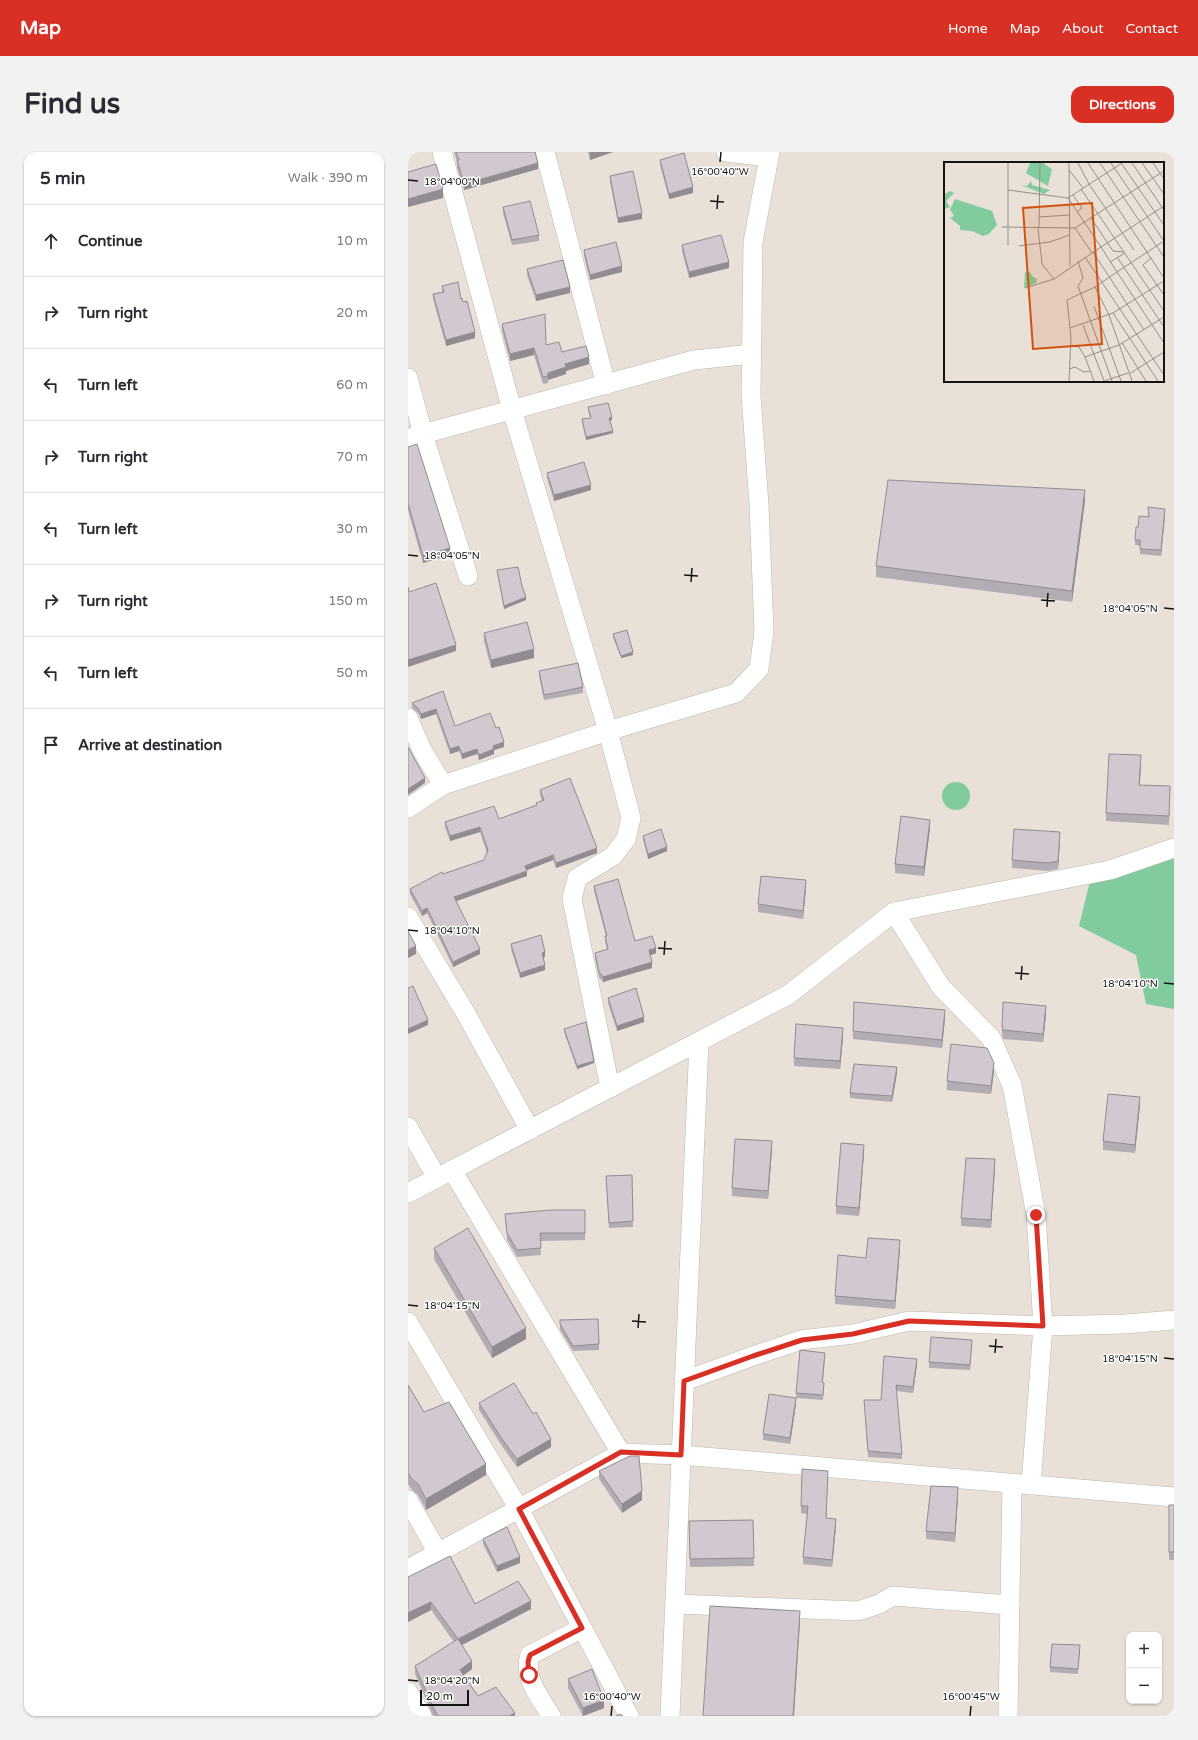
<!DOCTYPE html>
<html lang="en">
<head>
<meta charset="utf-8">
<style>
	body { margin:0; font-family:"Varela Round",sans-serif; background:#f2f2f3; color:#2b2b33 }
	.controls { position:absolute; right:12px; bottom:12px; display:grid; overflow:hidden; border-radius:8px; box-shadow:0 1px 3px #0004 }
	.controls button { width:36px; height:36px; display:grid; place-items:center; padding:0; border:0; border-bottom:1px solid #e1e1e2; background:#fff; color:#2b2b33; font:20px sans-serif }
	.scale { position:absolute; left:12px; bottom:10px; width:49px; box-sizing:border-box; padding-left:4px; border:2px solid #161411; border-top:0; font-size:11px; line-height:14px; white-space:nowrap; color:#161411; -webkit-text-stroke:3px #fff; paint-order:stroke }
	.stop { position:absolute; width:12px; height:12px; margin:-9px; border:3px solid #d93025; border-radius:50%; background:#fff }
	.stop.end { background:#d93025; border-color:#fff; box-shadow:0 1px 4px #0008 }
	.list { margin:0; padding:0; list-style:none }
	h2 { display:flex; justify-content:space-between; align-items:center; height:52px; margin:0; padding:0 16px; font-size:17px }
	h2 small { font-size:13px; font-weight:400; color:#7c7c81 }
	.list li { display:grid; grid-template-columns:26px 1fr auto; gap:12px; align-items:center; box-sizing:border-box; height:72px; padding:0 16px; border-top:1px solid #e1e1e2 }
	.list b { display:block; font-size:15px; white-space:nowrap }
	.list em { font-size:13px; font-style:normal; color:#7c7c81 }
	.icon { flex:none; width:22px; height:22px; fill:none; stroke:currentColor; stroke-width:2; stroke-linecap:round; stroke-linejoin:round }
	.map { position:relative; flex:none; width:766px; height:1564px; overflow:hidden; border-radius:12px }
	header { display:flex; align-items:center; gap:24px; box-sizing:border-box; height:56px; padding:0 20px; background:#d93025; color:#fff }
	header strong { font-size:19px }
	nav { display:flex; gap:22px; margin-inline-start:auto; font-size:14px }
	.intro { display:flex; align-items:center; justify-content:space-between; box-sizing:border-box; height:96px; padding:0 24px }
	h1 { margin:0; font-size:28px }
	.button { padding:10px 18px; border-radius:12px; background:#d93025; color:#fff; font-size:14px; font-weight:700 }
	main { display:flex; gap:24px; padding:0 24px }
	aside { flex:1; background:#fff; border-radius:12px; box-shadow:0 1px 3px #0004 }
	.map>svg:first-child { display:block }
	.green { fill:#82cb9e }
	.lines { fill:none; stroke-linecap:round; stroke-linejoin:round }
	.minor-casing { stroke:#bdb7ad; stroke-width:20 }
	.minor { stroke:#fff; stroke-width:19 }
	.wall { fill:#b4acb3 }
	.shaded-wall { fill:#928c92 }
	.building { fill:#d1c8d0; stroke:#928c92 }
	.route { stroke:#d93025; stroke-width:5 }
	.ticks { fill:none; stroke:#161411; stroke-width:1.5 }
	.inset-road { fill:none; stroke:#958f88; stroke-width:1 }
	.view { fill:#d3520c; fill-opacity:0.15; stroke:#d3520c; stroke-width:2 }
	.inset-edge { fill:none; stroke:#161411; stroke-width:2 }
	.ticks-label { font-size:10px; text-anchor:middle; fill:#161411; stroke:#fff; stroke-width:3; stroke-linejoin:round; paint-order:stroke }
</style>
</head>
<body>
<header>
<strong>Map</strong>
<nav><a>Home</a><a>Map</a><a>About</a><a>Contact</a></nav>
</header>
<div class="intro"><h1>Find us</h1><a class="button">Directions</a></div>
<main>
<aside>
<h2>5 min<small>Walk · 390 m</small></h2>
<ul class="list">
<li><svg class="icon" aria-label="ahead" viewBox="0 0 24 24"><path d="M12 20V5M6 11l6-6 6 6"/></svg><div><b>Continue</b></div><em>10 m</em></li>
<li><svg class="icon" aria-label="right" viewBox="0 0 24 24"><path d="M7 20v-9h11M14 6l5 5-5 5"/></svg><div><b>Turn right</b></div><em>20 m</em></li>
<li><svg class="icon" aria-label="left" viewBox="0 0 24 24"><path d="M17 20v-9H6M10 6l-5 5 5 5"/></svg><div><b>Turn left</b></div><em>60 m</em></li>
<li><svg class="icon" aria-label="right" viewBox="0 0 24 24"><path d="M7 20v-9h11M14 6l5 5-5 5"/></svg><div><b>Turn right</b></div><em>70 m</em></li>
<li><svg class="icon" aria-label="left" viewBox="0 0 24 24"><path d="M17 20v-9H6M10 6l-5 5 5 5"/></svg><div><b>Turn left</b></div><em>30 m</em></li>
<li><svg class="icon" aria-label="right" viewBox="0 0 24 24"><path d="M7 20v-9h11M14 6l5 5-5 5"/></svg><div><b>Turn right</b></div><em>150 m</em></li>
<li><svg class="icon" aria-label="left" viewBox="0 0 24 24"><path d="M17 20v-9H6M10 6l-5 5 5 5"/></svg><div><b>Turn left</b></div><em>50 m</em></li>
<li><svg class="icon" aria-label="arrive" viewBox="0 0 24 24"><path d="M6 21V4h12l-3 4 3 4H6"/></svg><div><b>Arrive at destination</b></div></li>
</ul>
</aside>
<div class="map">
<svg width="766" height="1564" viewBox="0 0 766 1564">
	<rect width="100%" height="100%" fill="#e9e1d8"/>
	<g class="green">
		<circle cx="548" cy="644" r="14"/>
		<polygon points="766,701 766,857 738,852 728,803 671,774 682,729"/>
	</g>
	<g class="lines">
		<g class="minor-casing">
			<g id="minor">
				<polyline points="34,0 104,258 200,579 223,666 218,687 205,704 169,726 164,747 202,936"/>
				<polyline points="137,0 198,233"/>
				<polyline points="318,0 361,5"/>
				<polyline points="0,226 15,282 60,424"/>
				<polyline points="0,287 15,282 286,208 344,202"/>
				<polyline points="0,566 14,598 35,633"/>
				<polyline points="0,656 35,633 200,579 328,541 351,517 356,479 351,353 343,243 345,90 362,0"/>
				<polyline points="486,760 702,718 766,696"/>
				<polyline points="0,765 57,860 122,978"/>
				<polyline points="0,975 29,1026"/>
				<polyline points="44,1018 213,1301"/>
				<polyline points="0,1041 380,843 486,760 533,835 583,886 604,933 628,1063 635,1174 623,1333"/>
				<polyline points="0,1170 111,1357 221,1564"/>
				<polyline points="276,1229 345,1204 393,1188 445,1182 501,1169 635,1174 717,1172 766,1168"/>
				<polyline points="0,1348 30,1401"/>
				<polyline points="0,1417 213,1301 273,1303 766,1345"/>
				<polyline points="267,1452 450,1459 471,1452 485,1444 602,1453"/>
				<polyline points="0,1540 14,1564"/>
				<path d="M 143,1564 C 133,1547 114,1524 122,1503 L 174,1476"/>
				<polyline points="262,1564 291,890"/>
				<polyline points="600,1564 604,1331"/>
			</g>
		</g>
		<use href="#minor" class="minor"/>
	</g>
	<g class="wall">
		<polygon points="46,0 127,0 130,17 56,38 49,15 49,10"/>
		<polygon points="180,0 205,0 182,8"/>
		<polygon points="252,8 285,41 261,47 252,13"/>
		<polygon points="202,24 234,67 210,71 202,30"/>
		<polygon points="95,55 131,83 131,89 104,93 95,61"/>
		<polygon points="274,93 321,116 281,126 274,99"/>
		<polygon points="176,98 214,120 182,128 176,104"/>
		<polygon points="119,117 162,141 128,149 119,123"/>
		<polygon points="34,134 53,147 55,150 67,186 38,194 25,147 25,142 34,140"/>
		<polygon points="94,172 138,193 181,212 158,219 158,222 140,228 140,231 135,232 126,203 102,209 94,179"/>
		<polygon points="180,255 204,268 202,268 205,281 178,288 174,270 174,267 182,266 180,258"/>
		<polygon points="0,295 42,403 15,411 0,358"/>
		<polygon points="139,321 183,338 146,349 139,326"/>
		<polygon points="677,349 664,450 468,425 468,414"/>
		<polygon points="740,355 757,363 753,404 732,402 732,394 727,393 727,388 730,375 740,365"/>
		<polygon points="89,418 114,434 118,448 96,457 89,421"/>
		<polygon points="76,481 126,506 83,516 76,489"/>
		<polygon points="205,482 225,503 213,506 205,485"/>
		<polygon points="131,519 175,535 175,541 136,548 131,524"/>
		<polygon points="35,539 47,574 88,576 96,595 86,598 86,602 71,608 69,602 54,607 51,599 42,602 28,562 13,567 10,561 4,556 4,551"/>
		<polygon points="733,611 732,633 762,634 761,673 698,669 698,661"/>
		<polygon points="132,638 189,701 148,716 145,708 119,718 119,724 48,749 72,802 45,815 19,761 14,764 2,742 2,737 35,722 76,708 79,701 72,680 42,689 37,675 37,670 91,667 128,653 128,651 134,649 132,643"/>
		<polygon points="522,676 516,724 487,721 487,712"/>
		<polygon points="235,684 259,699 240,707 235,688"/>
		<polygon points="652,688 650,717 640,719 604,716 604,708"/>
		<polygon points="186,734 227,789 248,801 242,803 244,816 195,830 191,825 187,806 187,801 199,797 197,789 198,784 186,739"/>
		<polygon points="398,736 395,767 350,760 350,752"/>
		<polygon points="103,792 137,805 135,806 137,818 112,826 103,797"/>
		<polygon points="200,846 236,870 209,879 200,851"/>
		<polygon points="638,863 635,890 595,887 594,883 594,875"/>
		<polygon points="537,866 534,896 445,887 445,879"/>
		<polygon points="156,877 186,911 169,917 156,880"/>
		<polygon points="435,885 432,917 386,914 386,906"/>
		<polygon points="586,919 583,942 539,938 539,929"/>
		<polygon points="489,921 484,950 442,946 442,941"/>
		<polygon points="732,953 727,1001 695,998 695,989"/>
		<polygon points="364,998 360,1047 324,1044 324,1036"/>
		<polygon points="456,1001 451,1064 428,1062 428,1054"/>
		<polygon points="587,1016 583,1076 553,1074 553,1066"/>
		<polygon points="224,1023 225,1075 201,1076 198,1024"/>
		<polygon points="177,1058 177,1088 132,1089 133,1103 109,1105 99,1088 97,1062"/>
		<polygon points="26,1096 118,1187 84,1206 26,1107"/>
		<polygon points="492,1097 487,1157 427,1152 427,1144 458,1106"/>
		<polygon points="152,1168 191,1192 191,1198 165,1199 152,1178"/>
		<polygon points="564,1193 562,1218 521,1216 521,1210"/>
		<polygon points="417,1206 415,1230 416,1237 415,1248 388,1246 388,1241"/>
		<polygon points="509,1212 505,1241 488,1239 494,1302 494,1307 460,1305 456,1248 473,1248"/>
		<polygon points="0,1233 16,1260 78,1323 18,1358 10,1343 4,1338 0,1332"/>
		<polygon points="71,1251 143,1295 109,1315 94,1294 71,1258"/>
		<polygon points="388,1252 382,1292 355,1288 355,1282"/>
		<polygon points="191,1319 234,1348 214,1361 191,1327"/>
		<polygon points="420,1327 418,1366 428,1374 424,1415 395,1412 395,1405 399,1362 393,1361 393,1354"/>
		<polygon points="550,1344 547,1390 518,1387 518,1379"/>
		<rect x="761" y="1353" width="5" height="55"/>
		<polygon points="345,1368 346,1414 282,1415 281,1369"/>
		<polygon points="75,1387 112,1411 89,1420 75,1392"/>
		<polygon points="0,1425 67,1452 123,1457 54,1493 64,1517 56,1523 70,1544 107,1564 25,1564 7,1522 7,1514 46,1490 23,1458 0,1470"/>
		<polygon points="672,1499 670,1522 642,1520 642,1515"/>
		<polygon points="160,1527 196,1556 175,1564 160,1536"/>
	</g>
	<g class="shaded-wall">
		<polygon points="182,0 205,0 182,8"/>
		<polygon points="130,11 130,17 56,38 56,32"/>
		<polygon points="285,35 285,41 261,47 261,42"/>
		<polygon points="35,37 35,46 0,55 0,47"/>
		<polygon points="234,61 234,67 210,71 210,66"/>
		<polygon points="321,110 321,116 281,126 281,120"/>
		<polygon points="214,114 214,120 182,128 182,123"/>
		<polygon points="162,135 162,141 128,149 128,143"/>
		<polygon points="67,180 67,186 38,194 38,188"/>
		<polygon points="126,196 126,203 102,209 102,202"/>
		<polygon points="181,205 181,212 158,219 158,222 140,228 140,221 157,212"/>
		<polygon points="204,265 204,268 201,269 201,266"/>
		<polygon points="205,279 205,281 178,288 178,285"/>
		<polygon points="183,333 183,338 146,349 146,343"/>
		<polygon points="677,338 677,349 664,450 664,439"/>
		<polygon points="757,357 757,363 753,404 753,398"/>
		<polygon points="42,396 42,403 15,411 15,404"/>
		<polygon points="118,445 118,448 96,457 96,454"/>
		<polygon points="48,493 48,499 0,515 0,508"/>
		<polygon points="126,497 126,506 83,516 83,508"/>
		<polygon points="225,500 225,503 213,506 213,504"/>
		<polygon points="28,557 28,562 13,567 13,562"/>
		<polygon points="96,590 96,595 86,598 86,602 71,608 71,603 85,594"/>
		<polygon points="51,594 51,599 42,602 42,597"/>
		<polygon points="69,597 69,602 54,607 54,602"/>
		<polygon points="733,603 733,611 731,641 731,633"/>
		<polygon points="17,626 17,631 0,643 0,637"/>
		<polygon points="522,668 522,676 516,724 516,715"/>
		<polygon points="72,675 72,680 42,689 42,684"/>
		<polygon points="652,680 652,688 650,717 650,709"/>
		<polygon points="259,695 259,699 240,707 240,702"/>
		<polygon points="189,696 189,701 148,716 148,711"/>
		<polygon points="145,703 145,708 117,719 117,714"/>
		<polygon points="119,719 119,724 46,750 46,745"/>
		<polygon points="398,728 398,736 395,767 395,759"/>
		<polygon points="19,756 19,761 14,764 14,759"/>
		<polygon points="8,794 8,802 0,806 0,798"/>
		<polygon points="248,796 248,801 241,804 241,798"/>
		<polygon points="72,797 72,802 45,815 45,810"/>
		<polygon points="137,800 137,805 134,806 134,801"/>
		<polygon points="244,810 244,816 195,830 195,825"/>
		<polygon points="137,813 137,818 112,826 112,821"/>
		<polygon points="638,854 638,863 635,890 635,882"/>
		<polygon points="537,858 537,866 534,896 534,888"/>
		<polygon points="236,865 236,870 209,879 209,874"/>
		<polygon points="20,868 20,873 0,882 0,877"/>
		<polygon points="435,876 435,885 432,917 432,909"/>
		<polygon points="186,909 186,911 169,917 169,914"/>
		<polygon points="586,911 586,919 583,942 583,934"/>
		<polygon points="489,915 489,921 484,950 484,944"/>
		<polygon points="732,945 732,953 727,1001 727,993"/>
		<polygon points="364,989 364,998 360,1047 360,1039"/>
		<polygon points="456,993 456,1001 451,1064 451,1056"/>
		<polygon points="587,1007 587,1016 583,1076 583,1068"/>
		<polygon points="492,1088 492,1097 487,1157 487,1149"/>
		<polygon points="118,1176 118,1187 84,1206 84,1195"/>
		<polygon points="509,1207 509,1212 505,1241 505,1235"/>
		<polygon points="388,1246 388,1252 382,1292 382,1286"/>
		<polygon points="143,1287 143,1295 109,1315 109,1307"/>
		<polygon points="78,1312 78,1323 18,1358 18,1347"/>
		<polygon points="550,1335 550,1344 547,1390 547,1381"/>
		<polygon points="234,1339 234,1348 214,1361 214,1352"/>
		<polygon points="428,1367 428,1374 424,1415 424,1408"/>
		<polygon points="112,1405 112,1411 89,1420 89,1414"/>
		<polygon points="123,1449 123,1457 50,1495 50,1487"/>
		<polygon points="23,1450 23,1458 0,1470 0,1461"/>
		<polygon points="392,1459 392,1470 386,1564 385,1564"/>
		<polygon points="64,1509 64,1517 52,1526 52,1518"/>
		<polygon points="196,1548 196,1556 175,1564 175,1556"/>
		<polygon points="107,1561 107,1564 101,1564"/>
	</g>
	<g class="building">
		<polygon points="48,0 127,0 130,11 56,32 49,8 51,8"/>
		<polygon points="276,1 285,35 261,42 252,8"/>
		<polygon points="28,12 35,37 0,47 0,20"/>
		<polygon points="225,19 234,61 210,66 202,24"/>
		<polygon points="122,49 131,83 104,88 95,55"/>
		<polygon points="313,83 321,110 281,120 274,93"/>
		<polygon points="208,90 214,114 182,123 176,98"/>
		<polygon points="155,108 162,135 128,143 119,117"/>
		<polygon points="50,130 53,147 54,146 55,150 59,149 67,180 38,188 25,142 36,140 34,134"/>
		<polygon points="137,162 138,193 151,190 154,200 178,194 181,205 157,212 158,215 140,221 140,224 135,225 126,196 102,202 94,172"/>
		<polygon points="200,251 204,265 201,266 205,279 178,285 174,267 183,266 180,255"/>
		<polygon points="9,292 42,396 15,404 0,351 0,295"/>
		<polygon points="176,310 183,333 146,343 139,321"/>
		<polygon points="480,328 677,338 664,439 468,414"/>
		<polygon points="740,355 757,357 753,398 732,397 732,388 727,388 728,375 730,375 731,364 741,365"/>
		<polygon points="110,415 114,434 118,445 96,454 89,418"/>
		<polygon points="28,431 48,493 0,508 0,435 1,440"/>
		<polygon points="119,470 126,497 83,508 76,481"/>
		<polygon points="219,478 225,500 213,504 205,482"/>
		<polygon points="170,511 175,535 136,543 131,519"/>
		<polygon points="35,539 47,574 82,561 88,576 91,575 96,590 85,594 86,597 71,603 69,597 54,602 51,594 42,597 28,557 13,562 10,556 4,551"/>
		<polygon points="0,595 17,626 0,637"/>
		<polygon points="701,602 733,603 731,633 762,634 761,664 698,661"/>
		<polygon points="162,626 189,696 148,711 145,703 117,714 119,719 46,745 72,797 45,810 19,756 14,759 2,737 34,720 35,722 76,708 80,698 72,675 42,684 37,670 86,654 91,667 129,653 128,651 136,648 132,638"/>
		<polygon points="493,664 522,668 516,715 487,712"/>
		<polygon points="253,677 259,695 240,702 235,684"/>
		<polygon points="606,677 652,680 650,709 640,711 604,708"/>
		<polygon points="353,724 398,728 395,759 350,752"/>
		<polygon points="210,727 227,789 244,784 248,796 241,798 244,810 195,825 191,820 187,801 200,797 197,784 199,784 186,734"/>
		<polygon points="0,779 8,794 0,798"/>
		<polygon points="133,783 137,800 134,801 137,813 112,821 103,792"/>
		<polygon points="5,834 20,868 0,877 0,836"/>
		<polygon points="228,836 236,865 209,874 200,846"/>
		<polygon points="446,850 537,858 534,888 445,879"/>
		<polygon points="595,850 638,854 635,882 595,878 594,875"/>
		<polygon points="178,870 186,909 169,914 156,877"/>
		<polygon points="388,872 435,876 432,909 386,906"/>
		<polygon points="543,892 579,896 586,911 583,934 539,929"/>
		<polygon points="446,912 489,915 484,944 442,941"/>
		<polygon points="700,942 732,945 727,993 695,989"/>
		<polygon points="327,987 364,989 360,1039 324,1036"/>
		<polygon points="433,991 456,993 451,1056 428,1054"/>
		<polygon points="558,1006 587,1007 583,1068 553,1066"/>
		<polygon points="224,1023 225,1069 201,1071 198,1024"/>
		<polygon points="142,1058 177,1058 177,1081 132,1081 133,1096 109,1098 99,1081 97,1062"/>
		<polygon points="60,1076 118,1176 84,1195 26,1096"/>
		<polygon points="460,1086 492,1088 487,1149 427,1144 430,1103 458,1106"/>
		<polygon points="190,1167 191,1192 165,1194 152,1172 152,1168"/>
		<polygon points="523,1185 564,1188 562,1213 521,1210"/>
		<polygon points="392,1198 417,1201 414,1230 416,1231 415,1243 388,1241"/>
		<polygon points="476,1204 509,1207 505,1235 488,1233 494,1302 460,1299 456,1248 473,1248"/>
		<polygon points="106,1231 125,1262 128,1260 143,1287 109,1307 94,1287 71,1251"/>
		<polygon points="0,1233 16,1260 41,1250 78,1312 18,1347 10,1332 4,1327 0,1321"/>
		<polygon points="361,1242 388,1246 382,1286 355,1282"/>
		<polygon points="222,1304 231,1304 234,1339 214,1352 191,1319"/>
		<polygon points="394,1317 420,1319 418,1366 428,1367 424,1408 395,1405 400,1354 393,1354"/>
		<polygon points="523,1334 550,1335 547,1381 518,1379"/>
		<rect x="761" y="1353" width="5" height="47"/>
		<polygon points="345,1368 346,1406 282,1407 281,1369"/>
		<polygon points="99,1375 112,1405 89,1414 75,1387"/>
		<polygon points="42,1404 67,1452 110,1429 123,1449 50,1487 23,1450 0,1461 0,1425"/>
		<polygon points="302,1454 392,1459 385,1564 295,1564"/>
		<polygon points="50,1487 64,1509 52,1518 70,1544 88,1535 107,1561 101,1564 30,1564 25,1555 7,1514"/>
		<polygon points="644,1492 672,1493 670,1517 642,1515"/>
		<polygon points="184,1517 196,1548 175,1556 160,1527"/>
		<polygon points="212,1562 215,1564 208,1564"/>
	</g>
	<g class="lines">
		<polyline class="route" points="121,1523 120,1510 122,1503 174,1476 111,1357 213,1300 273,1303 276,1229 345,1204 394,1188 445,1182 501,1169 635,1174 628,1063"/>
	</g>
	<path class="ticks" d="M 312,10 L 313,0M 0,28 L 10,29M 302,49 L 316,50M 309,57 L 310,43M 0,403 L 10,404M 276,423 L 290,424M 283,430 L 284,416M 633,448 L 647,449M 639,455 L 640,441M 756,456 L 766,457M 0,778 L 10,779M 250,796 L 264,797M 256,803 L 257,789M 607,821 L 621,822M 613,828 L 614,814M 756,831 L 766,832M 0,1153 L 10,1154M 224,1169 L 238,1170M 230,1176 L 231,1162M 581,1194 L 595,1195M 587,1201 L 588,1187M 756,1206 L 766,1207M 0,1528 L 10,1529M 203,1564 L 204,1554M 562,1564 L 563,1554"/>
	<g transform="translate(536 10)">
		<rect width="220" height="220" fill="#e9e1d8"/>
		<path d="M 86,1 L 99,1 L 108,7 L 104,24 L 82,11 ZM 87,19 L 88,23 L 106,28 L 100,32 L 77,23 L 83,24 ZM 6,29 L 10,31 L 2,39 L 6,45 L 0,47 L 0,33 ZM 11,37 L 48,49 L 53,63 L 45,72 L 39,74 L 28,69 L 16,68 L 16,64 L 6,56 L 10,54 L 6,47 ZM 81,110 L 86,110 L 88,114 L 93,117 L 92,121 L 80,126 Z" fill="#82cb9e"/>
		<path class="inset-road" d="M 125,1 L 126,104M 134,1 L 145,22 L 190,88M 144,1 L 220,116M 156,1 L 220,95M 167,1 L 220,79M 177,1 L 220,63M 188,1 L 220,48M 198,1 L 220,32M 209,1 L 220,17M 125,8 L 139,26M 137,27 L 220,149M 64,28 L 124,36M 129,33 L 138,46 L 133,50M 95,55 L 125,53M 147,56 L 169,89 L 180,90M 58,65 L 131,66 L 220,9M 94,66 L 98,102 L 110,117 L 157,85 L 124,36 L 178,1M 95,66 L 96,1M 131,66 L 148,91M 220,79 L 173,110 L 220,181M 64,83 L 64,1M 75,84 L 106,80 L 125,73M 149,90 L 200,168M 141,95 L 220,213M 173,95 L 220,165M 207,96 L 199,103 L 220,133M 134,99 L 139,116 L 134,124 L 168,219M 166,100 L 181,91M 151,125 L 165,153 L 188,219M 81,126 L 110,117M 150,144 L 177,219M 169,151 L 214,219M 139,163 L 160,219M 126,166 L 169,151 L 220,119M 178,181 L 202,219M 126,184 L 135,185 L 141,195M 125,207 L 131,205 L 140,210 L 146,209M 185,212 L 220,190M 125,219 L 127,176 L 123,138 L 151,125 L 173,110 L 157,85 L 220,44M 150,219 L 141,195 L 175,183 L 220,155M 160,219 L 184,211"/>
		<path class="view" d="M 148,41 L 158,182 L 89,187 L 79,46 Z"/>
		<rect width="220" height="220" class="inset-edge"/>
	</g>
	<g class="ticks-label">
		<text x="312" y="23">16°00'40"W</text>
		<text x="44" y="33">18°04'00"N</text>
		<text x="44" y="407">18°04'05"N</text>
		<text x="722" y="460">18°04'05"N</text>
		<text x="44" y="782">18°04'10"N</text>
		<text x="722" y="835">18°04'10"N</text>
		<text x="44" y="1157">18°04'15"N</text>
		<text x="722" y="1210">18°04'15"N</text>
		<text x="44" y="1532">18°04'20"N</text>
		<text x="204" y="1548">16°00'40"W</text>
		<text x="563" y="1548">16°00'45"W</text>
	</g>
</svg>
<div class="controls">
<button>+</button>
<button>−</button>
</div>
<div class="scale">20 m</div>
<div class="stop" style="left:121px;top:1523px"></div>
<div class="stop end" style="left:628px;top:1063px"></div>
</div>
</main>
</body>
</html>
